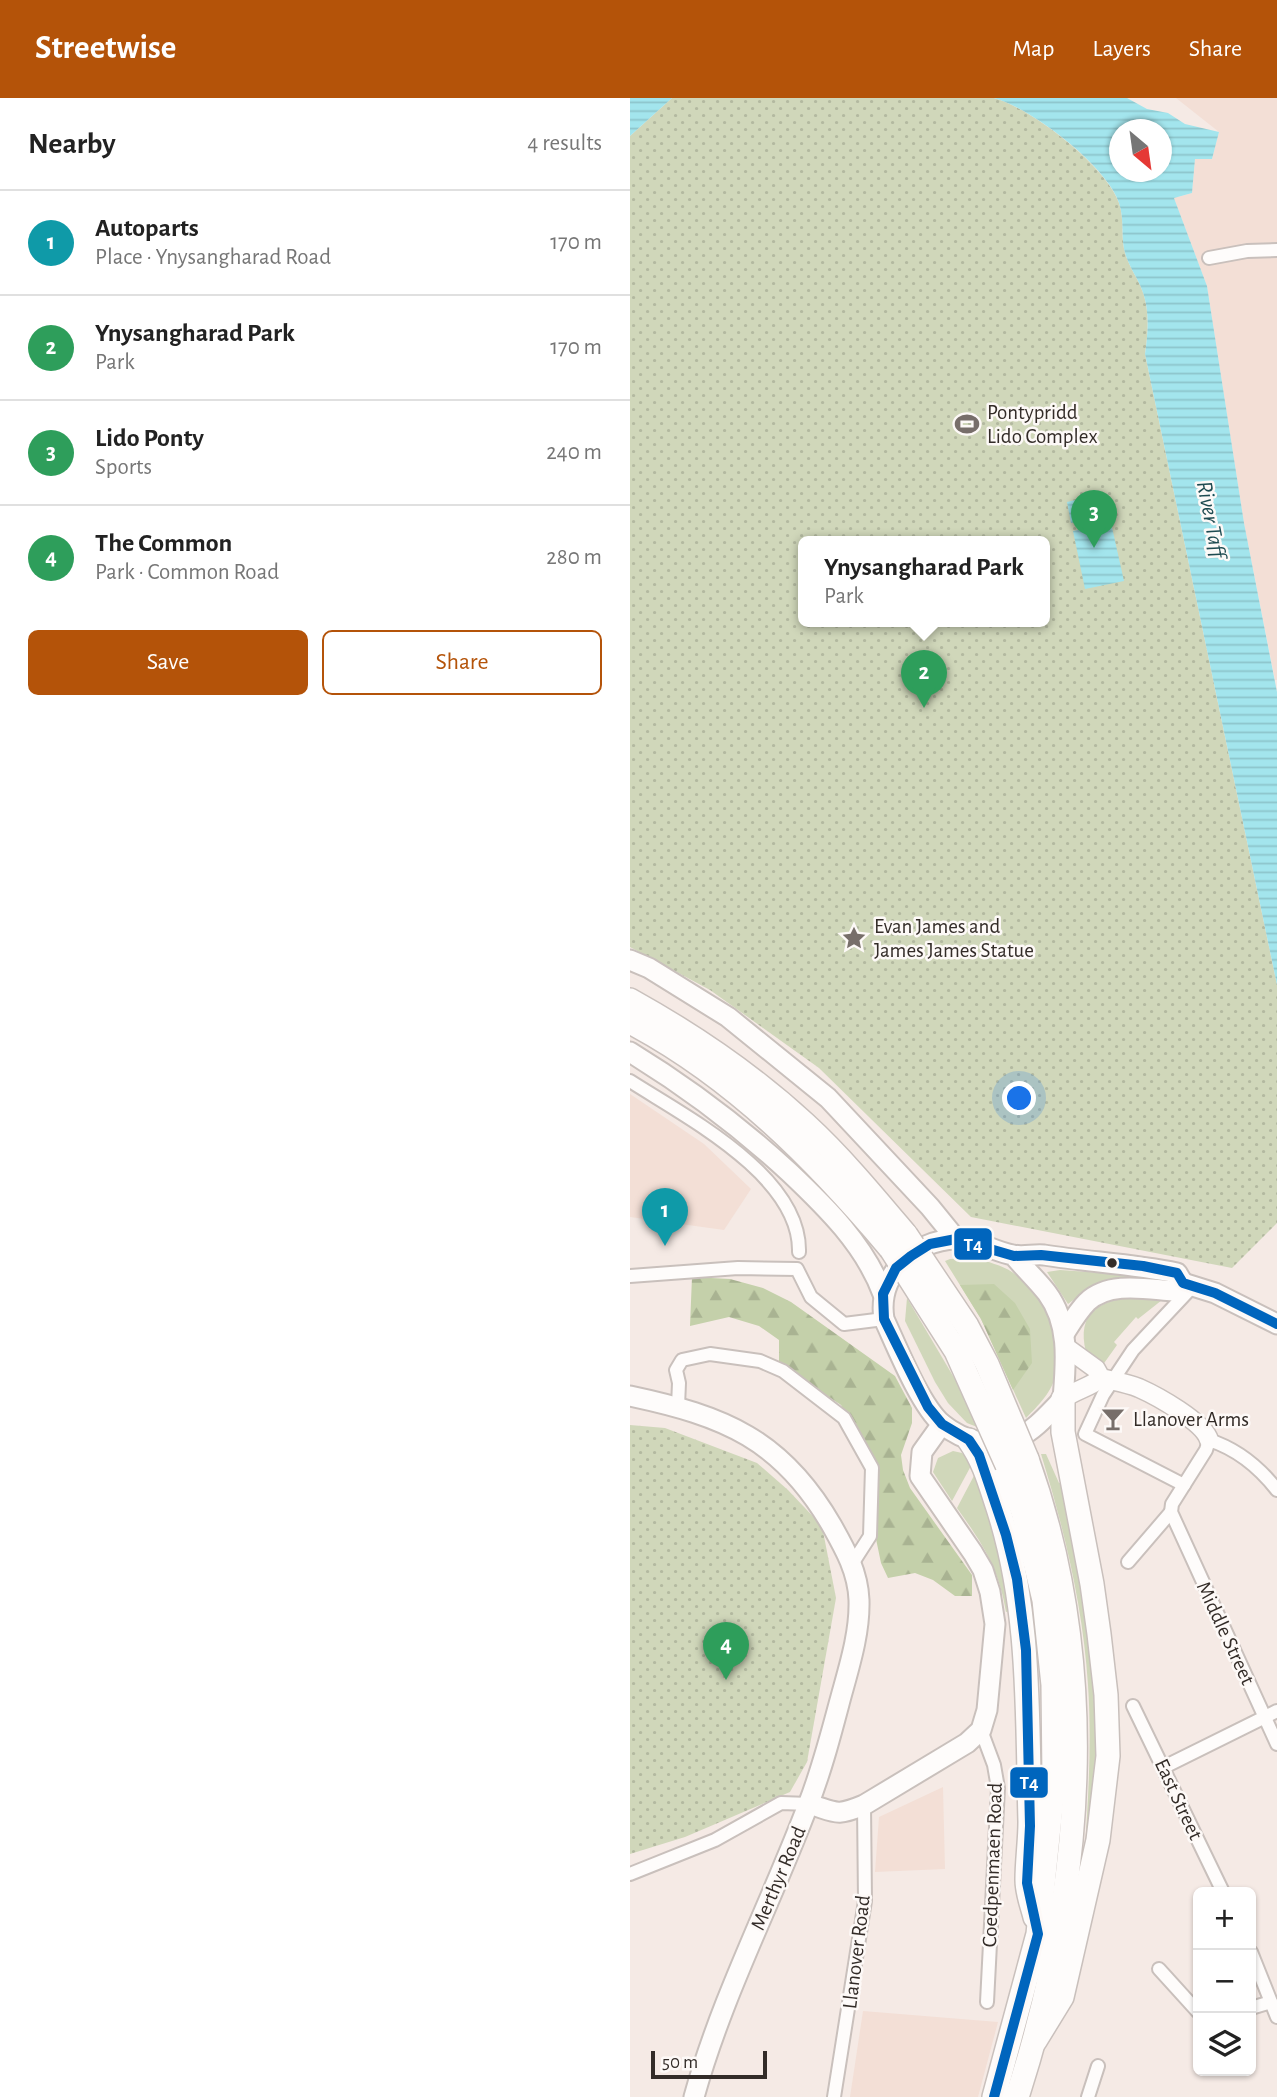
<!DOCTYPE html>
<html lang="en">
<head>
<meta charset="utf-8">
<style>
	body { margin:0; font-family:"Alegreya Sans",sans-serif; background:#f2f2f2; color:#222 }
	.controls { position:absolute; right:21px; bottom:21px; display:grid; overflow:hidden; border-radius:10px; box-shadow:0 2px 5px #0004 }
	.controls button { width:63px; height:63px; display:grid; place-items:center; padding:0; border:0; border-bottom:2px solid #e0e0e0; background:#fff; color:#222; font:35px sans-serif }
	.compass { position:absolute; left:479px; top:21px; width:63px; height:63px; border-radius:50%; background:#fff; box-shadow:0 2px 5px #0004; rotate:151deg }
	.scale { position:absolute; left:21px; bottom:18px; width:116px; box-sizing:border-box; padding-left:7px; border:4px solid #332c28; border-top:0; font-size:19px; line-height:24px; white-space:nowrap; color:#332c28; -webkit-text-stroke:5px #fdf9f7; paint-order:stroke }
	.you { position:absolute; left:390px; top:1001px; width:24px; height:24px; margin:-18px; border:5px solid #fff; border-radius:50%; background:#1a73e8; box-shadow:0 0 0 10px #1a73e833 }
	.badge { display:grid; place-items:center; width:46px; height:46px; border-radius:50%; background:#b45309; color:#fff; font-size:23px; font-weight:700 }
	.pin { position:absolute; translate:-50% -58px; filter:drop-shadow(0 2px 4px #0008) }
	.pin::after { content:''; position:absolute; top:37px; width:24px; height:21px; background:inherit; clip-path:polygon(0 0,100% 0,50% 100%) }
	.popup { position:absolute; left:168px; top:438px; width:252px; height:91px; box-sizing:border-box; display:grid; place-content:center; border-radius:10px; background:#fff; filter:drop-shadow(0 2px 5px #0005); font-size:23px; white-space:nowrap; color:#767676 }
	.popup b { font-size:26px; color:#222 }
	.popup::after { content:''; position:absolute; left:50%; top:100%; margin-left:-14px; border:14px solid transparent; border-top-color:#fff }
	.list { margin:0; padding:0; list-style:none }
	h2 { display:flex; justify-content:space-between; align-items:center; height:91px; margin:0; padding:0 28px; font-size:30px }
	h2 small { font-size:23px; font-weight:400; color:#767676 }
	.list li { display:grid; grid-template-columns:46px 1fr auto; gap:21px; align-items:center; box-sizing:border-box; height:105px; padding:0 28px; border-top:2px solid #e0e0e0 }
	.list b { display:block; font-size:26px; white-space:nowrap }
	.list p { margin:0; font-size:23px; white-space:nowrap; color:#767676 }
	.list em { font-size:23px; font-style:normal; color:#767676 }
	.actions { display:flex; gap:14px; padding:21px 28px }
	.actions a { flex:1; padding:16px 0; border:2px solid #b45309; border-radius:10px; text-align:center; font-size:24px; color:#b45309 }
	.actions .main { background:#b45309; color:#fff }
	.icon { flex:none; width:38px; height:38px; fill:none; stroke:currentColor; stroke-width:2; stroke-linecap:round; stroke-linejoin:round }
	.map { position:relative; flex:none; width:647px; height:1999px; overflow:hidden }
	header { display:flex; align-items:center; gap:42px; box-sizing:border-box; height:98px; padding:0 35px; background:#b45309; color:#fff }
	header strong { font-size:33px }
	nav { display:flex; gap:38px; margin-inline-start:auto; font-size:24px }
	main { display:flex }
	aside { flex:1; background:#fff }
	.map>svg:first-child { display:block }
	.built { fill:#f3dfd6 }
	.grass { fill:#d0d7ba }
	.forest { fill:url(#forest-firs) }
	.park { fill:url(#park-dots); fill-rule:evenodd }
	.water { fill:url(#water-rules); fill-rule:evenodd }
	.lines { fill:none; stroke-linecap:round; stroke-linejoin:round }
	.street-casing { stroke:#c9c0bc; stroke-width:16 }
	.secondary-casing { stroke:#c9c0bc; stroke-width:21 }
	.primary-casing { stroke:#c9c0bc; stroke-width:23 }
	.highway-casing { stroke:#c9c0bc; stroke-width:26 }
	.street { stroke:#fefcfb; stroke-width:12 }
	.secondary { stroke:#fefcfb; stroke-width:18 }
	.primary { stroke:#fefcfb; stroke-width:19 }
	.highway { stroke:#fefcfb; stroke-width:23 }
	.highway-bridge-casing { stroke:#c9c0bc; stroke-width:26; stroke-linecap:butt }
	.highway-bridge { stroke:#fefcfb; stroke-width:23 }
	.bus-1-casing { stroke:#fdf9f7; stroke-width:16 }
	.bus-1 { stroke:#0065bd; stroke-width:10 }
	.bus-dot { fill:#332c28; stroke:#fdf9f7; stroke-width:2.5 }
	.labels { text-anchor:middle; stroke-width:5; stroke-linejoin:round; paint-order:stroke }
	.poi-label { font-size:21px; fill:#332c28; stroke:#fdf9f7; text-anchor:start }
	.street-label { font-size:21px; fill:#332c28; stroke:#fdf9f7 }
	.water-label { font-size:23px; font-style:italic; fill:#1e4b51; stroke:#fdf9f7 }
	.line-badge { stroke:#fdf9f7; stroke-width:2.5 }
	.badge-label { font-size:19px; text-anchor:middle; font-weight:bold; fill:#fff }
</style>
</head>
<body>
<header>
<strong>Streetwise</strong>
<nav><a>Map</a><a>Layers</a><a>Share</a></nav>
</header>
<main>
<aside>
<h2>Nearby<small>4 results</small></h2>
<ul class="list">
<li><span class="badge" style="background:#0f9aa8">1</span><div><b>Autoparts</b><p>Place · Ynysangharad Road</p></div><em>170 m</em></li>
<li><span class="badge" style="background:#2e9e5b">2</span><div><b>Ynysangharad Park</b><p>Park</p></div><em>170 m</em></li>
<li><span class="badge" style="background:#2e9e5b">3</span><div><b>Lido Ponty</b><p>Sports</p></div><em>240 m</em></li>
<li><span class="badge" style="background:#2e9e5b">4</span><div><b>The Common</b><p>Park · Common Road</p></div><em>280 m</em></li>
</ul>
<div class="actions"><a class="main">Save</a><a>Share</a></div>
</aside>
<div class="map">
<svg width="647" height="1999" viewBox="0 0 647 1999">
	<defs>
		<pattern id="forest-firs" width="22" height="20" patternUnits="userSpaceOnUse" patternTransform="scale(1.75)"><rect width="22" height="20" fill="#c4d0aa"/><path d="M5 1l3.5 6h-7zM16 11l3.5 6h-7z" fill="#a9b392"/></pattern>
		<pattern id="park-dots" width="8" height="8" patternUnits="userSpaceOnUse" patternTransform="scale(1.75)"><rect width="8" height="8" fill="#d0d7ba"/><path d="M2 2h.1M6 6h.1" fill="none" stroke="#b3b9a0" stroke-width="1.8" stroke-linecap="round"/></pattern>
		<pattern id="water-rules" width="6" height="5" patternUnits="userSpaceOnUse" patternTransform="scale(1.75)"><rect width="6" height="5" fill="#a3e5ed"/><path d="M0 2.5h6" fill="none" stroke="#8dc5cb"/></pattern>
	</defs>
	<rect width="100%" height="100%" fill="#f5eae5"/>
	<g class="built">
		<polygon points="546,0 647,0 647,582 645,582 614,425 577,188 544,100 562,95 565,61 582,61 589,34"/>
		<polygon points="0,996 74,1046 121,1091 94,1132 0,1119"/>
		<polygon points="313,1689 315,1771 245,1774 249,1719"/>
		<polygon points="233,1913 368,1924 348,1999 220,1999"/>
	</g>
	<g class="grass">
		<path d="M 346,1160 C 357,1164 372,1167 382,1174 C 412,1195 433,1237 426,1275 C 423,1293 408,1308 396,1320 L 351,1221 L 315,1163 L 320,1161 Z"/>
		<polygon points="430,1172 545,1180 544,1185 477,1183 461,1189 438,1206 417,1174"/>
		<path d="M 505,1199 L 532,1202 L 508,1221 L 506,1219 L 484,1244 L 487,1247 L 472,1268 L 456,1254 C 446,1214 470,1202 505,1199 Z"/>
		<polygon points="277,1200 326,1283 347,1329 337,1325 318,1305 305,1284 275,1223"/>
		<polygon points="323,1353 332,1355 342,1366 322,1403 303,1374 308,1360"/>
		<path d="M 411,1356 L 416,1356 L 429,1385 L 433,1385 L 460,1523 L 469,1653 L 454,1764 C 458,1705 462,1646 458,1587 C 453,1508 434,1431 411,1356 Z"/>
		<path d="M 347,1372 L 359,1405 L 383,1512 L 376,1514 C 369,1470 352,1445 327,1410 Z"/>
	</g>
	<g class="forest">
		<polygon points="62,1179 100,1181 133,1190 161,1204 265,1278 282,1310 282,1325 271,1357 273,1372 280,1390 342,1477 342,1498 325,1498 303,1482 285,1475 258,1480 251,1465 246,1441 246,1367 211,1307 149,1266 149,1242 129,1228 99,1219 60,1228"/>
		<polygon points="364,1186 385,1205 400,1231 402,1265 383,1292 351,1221 330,1187"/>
	</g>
	<g class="park">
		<path d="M 42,0 L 364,0 C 401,10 476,68 489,105 C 495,122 490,142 496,158 C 500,170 508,181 512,192 C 520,212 518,236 515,256 L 647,887 L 647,1125 L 602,1170 L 341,1119 L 189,970 L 80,892 L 0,849 L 0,38 ZM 173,444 L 415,444 L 415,524 L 173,524 Z"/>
		<polygon points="0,1327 35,1330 127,1365 158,1392 192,1428 206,1500 177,1664 160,1694 55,1739 0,1756"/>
	</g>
	<g class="water">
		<polygon points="0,0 42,0 0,38"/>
		<path d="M 364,0 L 497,0 L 517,11 L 538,15 L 555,26 L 589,34 L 582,61 L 565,61 L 562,95 L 544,100 L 577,188 L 614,425 L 647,594 L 647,887 L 515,256 C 518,236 520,212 512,192 C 508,181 500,170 496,158 C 490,142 495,122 489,105 C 477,68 401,10 364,0 ZM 489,32 L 531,32 L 531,74 L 489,74 Z"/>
		<polygon points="475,395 480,417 441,425 437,404"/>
		<polygon points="481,425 494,483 455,491 443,433"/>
	</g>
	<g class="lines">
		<g class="street-casing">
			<g id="street">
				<polyline points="579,160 617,153 647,152"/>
				<path d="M 0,983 C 56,1019 171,1078 169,1154"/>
				<polyline points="0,1178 108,1170 167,1171 181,1199 214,1226 254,1221"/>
				<polyline points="48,1308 49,1285 46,1272 52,1262 80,1256 130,1263 153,1273 214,1320 242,1370 240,1438 222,1466"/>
				<polyline points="554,1387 455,1336 473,1297 503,1252 564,1187"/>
				<path d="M 647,1392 C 629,1369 607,1351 579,1342 L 576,1352 L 542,1406 L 541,1414 L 647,1646"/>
				<polyline points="498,1464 541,1414"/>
				<polyline points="503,1608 593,1794"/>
				<polyline points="351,1632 364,1667 368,1690 357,1904"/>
				<polyline points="534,1669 647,1613"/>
				<polyline points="0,1776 85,1742 151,1705 179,1706"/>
				<polyline points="621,1854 647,1919"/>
				<polyline points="529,1871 568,1914"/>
				<polyline points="621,1910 641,1904"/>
				<polyline points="204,1999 235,1803 234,1707"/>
				<polyline points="458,1999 468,1968"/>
			</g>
		</g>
		<g class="secondary-casing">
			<g id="secondary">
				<path d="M 437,1250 L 466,1271 L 471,1280 C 483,1283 497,1285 509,1290 C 527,1298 574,1324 579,1342"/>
				<path d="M 433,1301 C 445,1292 461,1289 471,1280"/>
			</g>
		</g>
		<g class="primary-casing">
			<g id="primary">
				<polyline points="0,862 19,870 98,919 198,1000 300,1109 326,1141"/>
				<path d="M 0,954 C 59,990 108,1027 159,1074 C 196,1109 235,1147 253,1196"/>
				<path d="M 384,1158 C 394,1170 407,1182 417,1195 C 440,1226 436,1264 433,1301 C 419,1315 406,1331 388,1340 C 364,1352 333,1343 312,1326 C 290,1307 267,1249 254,1221 C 247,1178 283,1142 326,1141 C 346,1141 364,1154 383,1157 C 393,1159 404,1156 414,1157 C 458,1164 503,1166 547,1175 L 553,1185"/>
				<polyline points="553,1185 585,1195 647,1226"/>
				<path d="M 434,1236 C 441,1225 448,1213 457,1204 C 479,1183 516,1191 543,1193 L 553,1185"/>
				<path d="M 0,1298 C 94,1318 152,1341 202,1428 C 215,1451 228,1474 229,1502 C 230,1537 218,1572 209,1606 C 200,1640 191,1674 178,1707 C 141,1805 92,1898 64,1999"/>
				<path d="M 179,1706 C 206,1714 205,1719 234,1707 L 337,1645 L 351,1632 L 357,1612 L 365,1526 L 360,1494 L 353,1472 L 343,1455 L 290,1378 L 292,1354 L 312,1326"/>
			</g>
		</g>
		<g class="highway-casing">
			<g id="highway">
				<path d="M 0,902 C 63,937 122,977 175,1026 C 212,1060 244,1099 276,1137"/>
				<path d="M 0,924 C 104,979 186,1062 261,1151"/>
				<path d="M 339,1342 C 354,1363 360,1386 368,1410 C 401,1513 397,1617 400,1724 C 400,1743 397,1763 397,1782 C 397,1795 402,1807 405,1819"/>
				<polyline points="405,1943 432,1899 468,1742 478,1658 476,1597 469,1536 462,1486 433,1334 433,1301"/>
				<polyline points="364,1999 408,1836 424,1680 423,1587 414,1502 393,1414 377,1367"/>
				<path d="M 387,1999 C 454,1792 471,1568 397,1361"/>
			</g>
		</g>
		<use href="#street" class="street"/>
		<use href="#secondary" class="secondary"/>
		<use href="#primary" class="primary"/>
		<use href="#highway" class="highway"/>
		<g class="highway-bridge-casing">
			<g id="highway-bridge">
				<polyline points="276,1137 337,1228 357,1266 397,1361"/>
				<polyline points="261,1151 326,1253 377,1367"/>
			</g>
		</g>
		<use href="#highway-bridge" class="highway-bridge"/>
		<g class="bus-1-casing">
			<polyline id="bus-1" points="364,1999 408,1836 397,1785 400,1728 396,1552 387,1481 376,1437 349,1357 339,1342 312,1326 298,1309 254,1221 253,1196 266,1170 281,1158 300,1146 326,1141 384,1158 411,1157 513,1168 547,1175 553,1185 585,1195 647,1226"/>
		</g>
		<use href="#bus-1" class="bus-1"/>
	</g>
	<defs>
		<g id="stadium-bare" transform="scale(1.89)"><path d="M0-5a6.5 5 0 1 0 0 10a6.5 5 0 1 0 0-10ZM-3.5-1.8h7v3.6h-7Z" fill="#776e6a" stroke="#fdf9f7" stroke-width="2.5" paint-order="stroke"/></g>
		<g id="sight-bare" transform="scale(1.89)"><path d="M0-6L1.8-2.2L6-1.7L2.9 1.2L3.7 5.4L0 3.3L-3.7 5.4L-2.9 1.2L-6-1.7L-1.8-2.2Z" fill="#776e6a" stroke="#fdf9f7" stroke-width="2.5" paint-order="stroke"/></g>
		<g id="bar-bare" transform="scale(1.89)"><path d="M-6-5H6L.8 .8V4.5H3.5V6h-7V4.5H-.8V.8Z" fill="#776e6a" stroke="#fdf9f7" stroke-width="2.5" paint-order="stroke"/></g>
	</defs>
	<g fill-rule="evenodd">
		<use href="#stadium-bare" x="337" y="326"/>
		<use href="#sight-bare" x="224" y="840"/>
		<use href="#bar-bare" x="483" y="1321"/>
	</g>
	<circle class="bus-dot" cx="482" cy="1165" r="6"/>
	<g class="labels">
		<g class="poi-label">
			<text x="357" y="321">Pontypridd<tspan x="357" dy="24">Lido Complex</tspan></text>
			<text x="244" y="835">Evan James and<tspan x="244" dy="24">James James Statue</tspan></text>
			<text x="503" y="1328">Llanover Arms</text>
		</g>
		<g class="street-label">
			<text transform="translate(596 1535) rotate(65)" y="7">Middle Street</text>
			<text transform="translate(549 1701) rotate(65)" y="7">East Street</text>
			<text transform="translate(362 1767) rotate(-88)" y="7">Coedpenmaen Road</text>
			<text transform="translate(148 1780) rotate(-67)" y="7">Merthyr Road</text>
			<text transform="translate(226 1854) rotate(-83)" y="7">Llanover Road</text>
		</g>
		<g class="water-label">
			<text transform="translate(582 421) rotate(79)" y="8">River Taff</text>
		</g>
	</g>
	<g class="line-badge">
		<rect x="323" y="1129" width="40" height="34" rx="7" fill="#0065bd"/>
		<rect x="379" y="1668" width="40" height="33" rx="7" fill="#0065bd"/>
	</g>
	<g class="badge-label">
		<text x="343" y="1153">T4</text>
		<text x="399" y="1691">T4</text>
	</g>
</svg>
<div class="controls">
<button>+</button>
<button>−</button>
<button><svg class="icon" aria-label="layers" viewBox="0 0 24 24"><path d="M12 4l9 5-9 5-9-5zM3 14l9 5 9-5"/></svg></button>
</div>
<svg class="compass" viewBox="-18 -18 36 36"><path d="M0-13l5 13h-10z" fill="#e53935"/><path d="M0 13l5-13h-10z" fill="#767676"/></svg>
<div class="scale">50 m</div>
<div class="you"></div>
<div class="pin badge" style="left:35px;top:1148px;background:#0f9aa8">1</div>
<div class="pin badge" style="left:294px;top:610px;background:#2e9e5b">2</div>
<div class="popup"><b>Ynysangharad Park</b>Park</div>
<div class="pin badge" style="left:464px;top:450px;background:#2e9e5b">3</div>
<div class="pin badge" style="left:96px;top:1582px;background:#2e9e5b">4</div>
</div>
</main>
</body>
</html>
